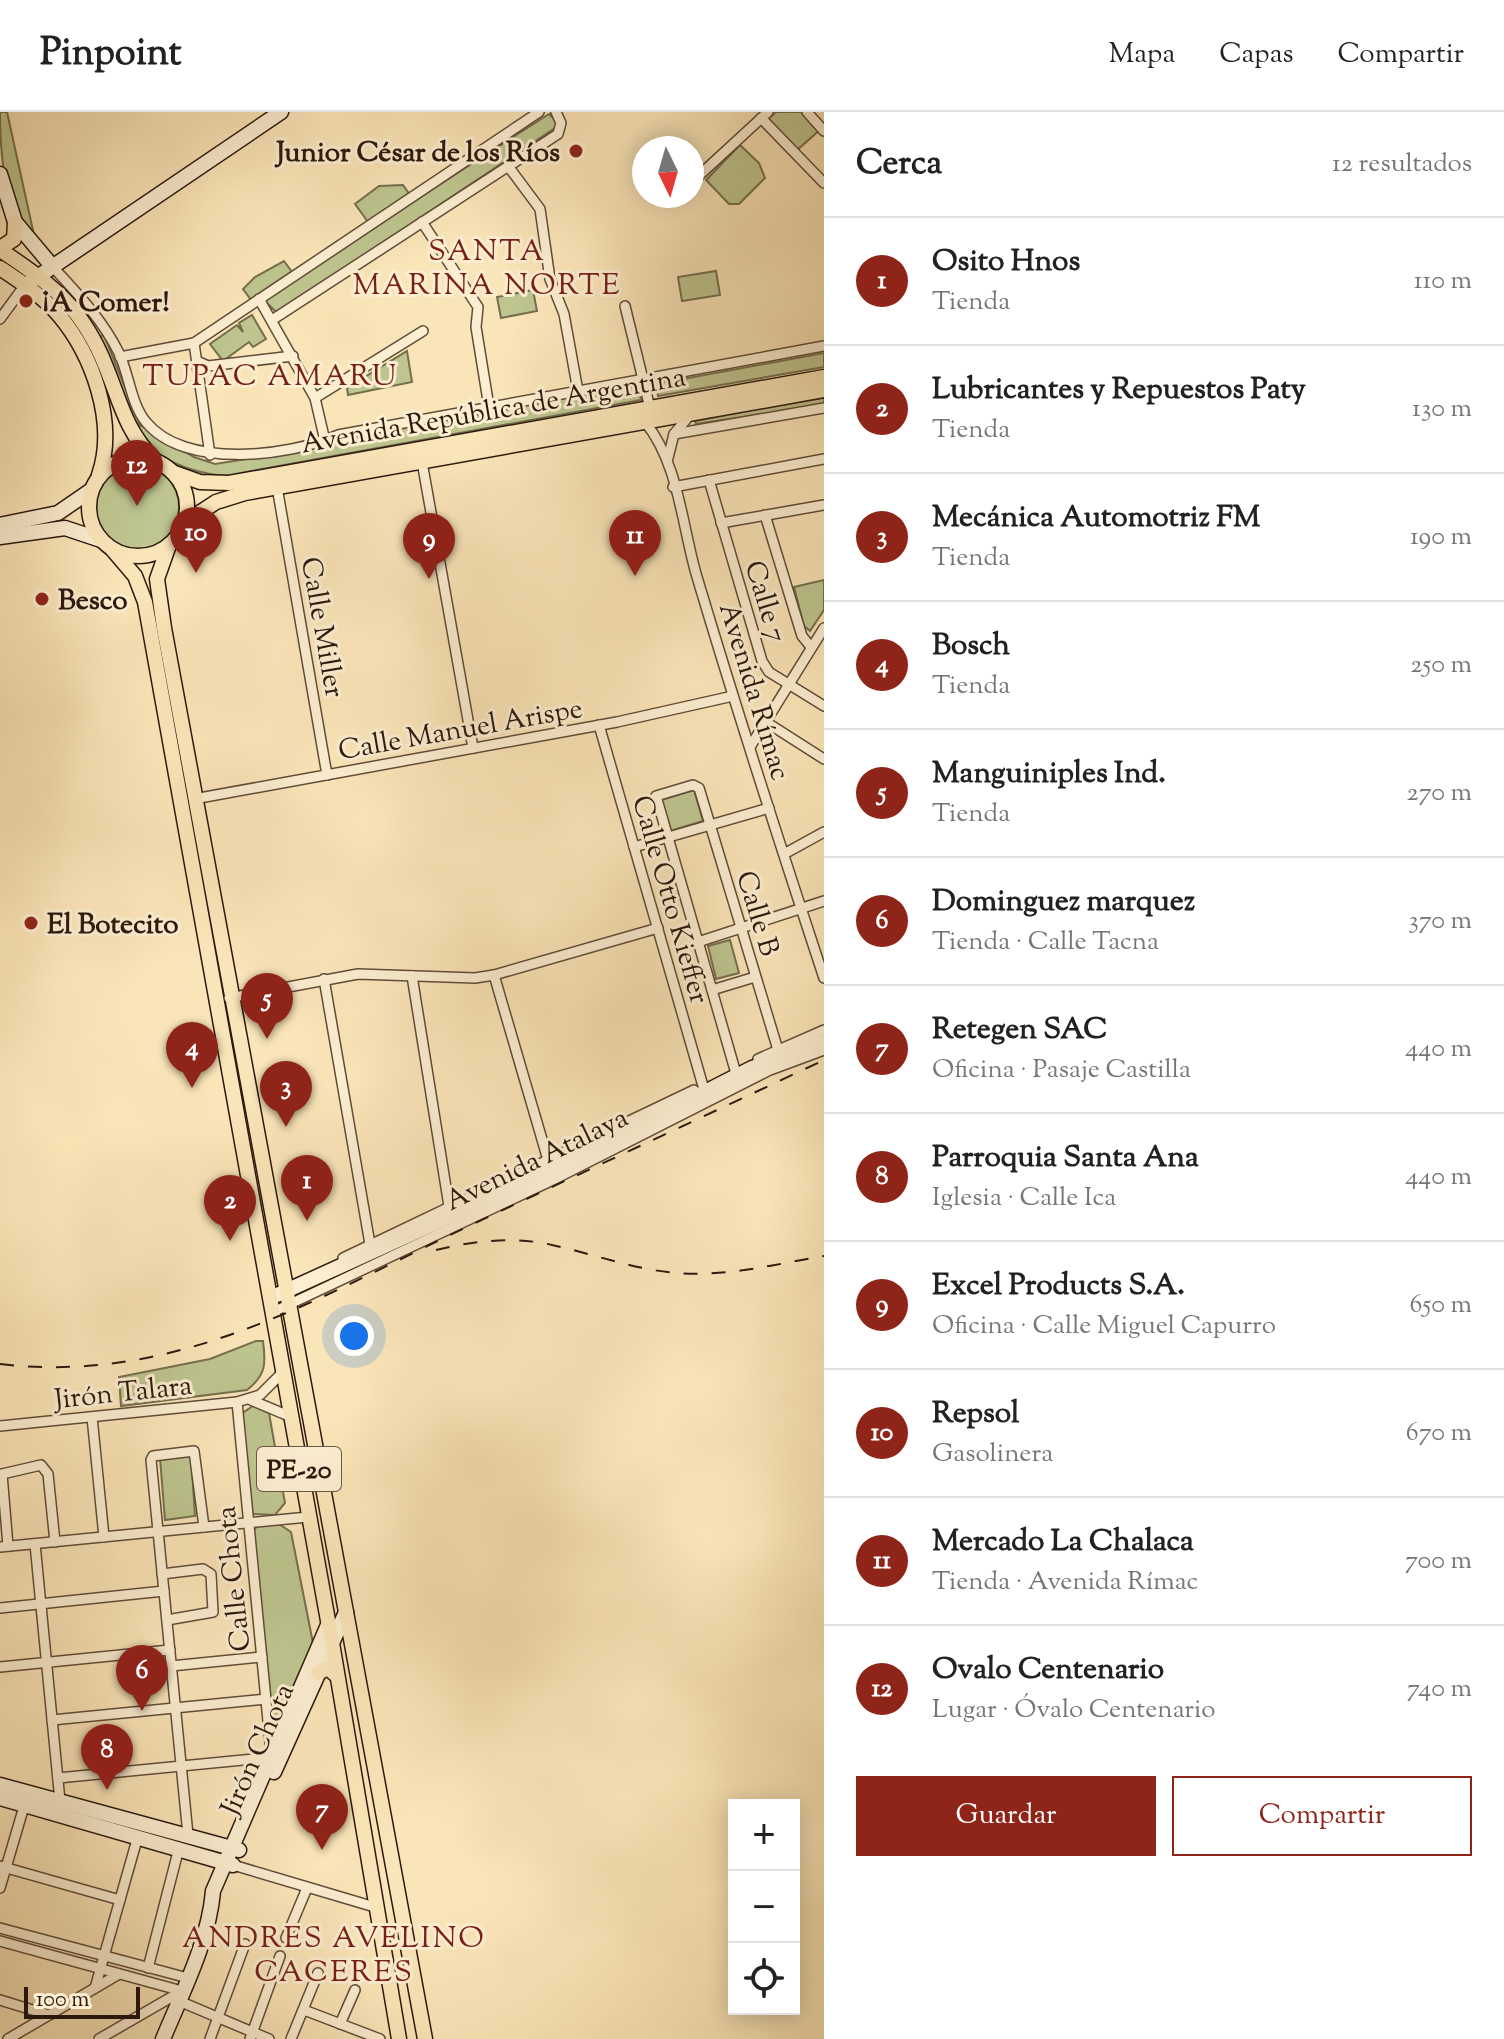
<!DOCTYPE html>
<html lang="es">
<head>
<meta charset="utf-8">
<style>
	body { margin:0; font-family:"Sorts Mill Goudy",serif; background:#f6f6f6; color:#222 }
	.controls { position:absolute; right:24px; bottom:24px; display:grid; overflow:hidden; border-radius:0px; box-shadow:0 4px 20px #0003 }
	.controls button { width:72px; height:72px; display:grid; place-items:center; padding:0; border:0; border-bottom:2px solid #e0e0e0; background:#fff; color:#222; font:40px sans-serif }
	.compass { position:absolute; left:632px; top:24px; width:72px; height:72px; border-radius:50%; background:#fff; box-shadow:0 4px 20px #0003; rotate:175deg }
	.scale { position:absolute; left:24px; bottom:20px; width:116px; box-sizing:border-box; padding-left:8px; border:4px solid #2c180d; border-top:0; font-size:22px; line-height:28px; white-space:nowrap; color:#2c180d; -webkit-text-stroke:6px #fceed1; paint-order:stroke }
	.you { position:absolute; left:354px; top:1224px; width:28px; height:28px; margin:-20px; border:6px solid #fff; border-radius:50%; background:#1a73e8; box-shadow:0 0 0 12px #1a73e833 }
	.badge { display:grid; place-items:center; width:52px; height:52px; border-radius:50%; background:#8f2418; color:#fff; font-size:26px; font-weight:700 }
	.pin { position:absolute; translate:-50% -66px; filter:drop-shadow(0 2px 4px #0008) }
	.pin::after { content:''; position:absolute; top:42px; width:28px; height:24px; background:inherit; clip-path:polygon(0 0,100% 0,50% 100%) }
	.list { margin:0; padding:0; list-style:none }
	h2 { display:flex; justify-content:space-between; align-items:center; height:104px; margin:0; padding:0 32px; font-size:34px }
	h2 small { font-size:26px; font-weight:400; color:#767676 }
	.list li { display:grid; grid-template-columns:52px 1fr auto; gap:24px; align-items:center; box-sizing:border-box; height:128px; padding:0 32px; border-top:2px solid #e0e0e0 }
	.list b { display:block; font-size:30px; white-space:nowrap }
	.list p { margin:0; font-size:26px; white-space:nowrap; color:#767676 }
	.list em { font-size:26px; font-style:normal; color:#767676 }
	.actions { display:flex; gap:16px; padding:24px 32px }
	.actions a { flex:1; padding:18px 0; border:2px solid #8f2418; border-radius:0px; text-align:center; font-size:28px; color:#8f2418 }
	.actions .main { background:#8f2418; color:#fff }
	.icon { flex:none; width:44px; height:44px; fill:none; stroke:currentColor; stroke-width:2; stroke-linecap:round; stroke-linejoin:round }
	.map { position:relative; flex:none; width:824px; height:1927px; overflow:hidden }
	header { display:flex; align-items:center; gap:48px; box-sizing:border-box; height:112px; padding:0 40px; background:#fff; border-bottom:2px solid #e0e0e0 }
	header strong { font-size:38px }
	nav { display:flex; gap:44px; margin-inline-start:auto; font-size:28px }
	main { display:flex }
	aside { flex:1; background:#fff }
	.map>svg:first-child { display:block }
	.green { fill:#bec58f; stroke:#756e4e; stroke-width:2 }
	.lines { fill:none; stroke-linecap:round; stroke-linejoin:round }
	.street-casing { stroke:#604b38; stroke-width:12 }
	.secondary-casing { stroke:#2c180d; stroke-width:17 }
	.primary-casing { stroke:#2c180d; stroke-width:17 }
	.street { stroke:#fceed1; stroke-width:9 }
	.secondary { stroke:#fceed1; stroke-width:14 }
	.primary { stroke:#fae5b8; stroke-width:14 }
	.rail { stroke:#2c180d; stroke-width:2; stroke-dasharray:14 14; stroke-linecap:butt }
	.poi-dot { fill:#8f2418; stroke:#fceed1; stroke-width:3 }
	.labels { text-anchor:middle; stroke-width:6; stroke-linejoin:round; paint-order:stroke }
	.shield { fill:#fceed1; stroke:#6a5848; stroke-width:2 }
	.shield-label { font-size:26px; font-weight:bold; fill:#2c180d }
	.poi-label { font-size:28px; font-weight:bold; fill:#2c180d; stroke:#fceed1; text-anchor:start }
	.street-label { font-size:28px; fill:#2c180d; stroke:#fceed1 }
	.neighbourhood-label { font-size:30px; letter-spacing:2px; fill:#7a1f14; stroke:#fceed1 }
</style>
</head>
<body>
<header>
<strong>Pinpoint</strong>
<nav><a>Mapa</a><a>Capas</a><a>Compartir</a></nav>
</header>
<main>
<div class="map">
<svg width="824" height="1927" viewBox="0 0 824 1927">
	<rect width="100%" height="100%" fill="#fae5b8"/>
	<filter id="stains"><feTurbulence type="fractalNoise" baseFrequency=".0025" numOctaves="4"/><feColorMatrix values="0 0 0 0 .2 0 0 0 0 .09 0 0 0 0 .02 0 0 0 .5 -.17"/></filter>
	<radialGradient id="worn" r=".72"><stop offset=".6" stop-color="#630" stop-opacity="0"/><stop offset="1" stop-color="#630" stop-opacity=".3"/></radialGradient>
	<g class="green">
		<path d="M 0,0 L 7,0 L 36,132 C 4,97 0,45 0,0 Z"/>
		<polygon points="776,0 805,0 821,17 796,39 767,8"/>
		<polygon points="549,2 558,11 555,16 277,201 265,189 323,147"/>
		<polygon points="740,33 759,51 765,66 739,92 729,92 706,68"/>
		<polygon points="403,73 410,83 368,110 355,92 379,74"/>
		<polygon points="284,149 292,160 251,188 243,177 255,165"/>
		<polygon points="716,159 720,183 682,189 678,165"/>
		<polygon points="533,178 537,199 501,206 497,185"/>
		<polygon points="252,203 266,227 253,235 249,230 223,249 210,232 237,213 243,220 239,211"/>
		<path d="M 104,223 L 140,313 L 194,345 L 215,352 L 317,336 L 339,326 L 638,272 L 641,288 L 224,364 C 192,361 153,347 133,318 C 119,298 106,251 96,226 Z"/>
		<polygon points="407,239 412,270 348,283 347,276"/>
		<polygon points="824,241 824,255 658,284 656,272"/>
		<polygon points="824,284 824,293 696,312 695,309"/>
		<circle cx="136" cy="395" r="43"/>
		<polygon points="824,468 824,498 810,519 804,514 794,475"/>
		<polygon points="694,678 703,709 667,720 658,689"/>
		<polygon points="730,828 739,861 716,867 708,834"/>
		<path d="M 256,1229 L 263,1229 C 266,1252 266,1263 247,1278 L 121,1294 L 119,1265 L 210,1247 Z"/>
		<polygon points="253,1294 269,1301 285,1391 275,1403 252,1402 241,1302"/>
		<polygon points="191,1343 195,1404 165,1408 160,1346"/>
		<polygon points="279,1412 291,1420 313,1531 274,1617 252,1419 258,1414"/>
	</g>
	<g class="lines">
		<g class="street-casing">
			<g id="street">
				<polyline points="807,0 824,19"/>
				<polyline points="761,6 824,71"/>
				<polyline points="508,54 540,97 550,167 564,202 578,279"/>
				<polyline points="692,70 768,0"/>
				<polyline points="422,110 478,195 476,215 489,295"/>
				<path d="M 52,154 C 77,181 102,207 119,241 C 129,262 131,292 146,310 C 184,357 288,345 338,323 L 824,234"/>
				<polyline points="259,187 315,286 325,329"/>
				<polyline points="625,194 650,296"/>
				<polyline points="0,207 25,173"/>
				<polyline points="272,208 558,22 561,11 556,0"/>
				<polyline points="194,231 210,343"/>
				<polyline points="120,245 194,231 539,0"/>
				<polyline points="197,249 208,254 293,244"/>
				<polyline points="315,286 423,219"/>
				<path d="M 645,310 C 679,351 682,415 697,465 C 737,599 780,733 824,866"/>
				<polyline points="674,322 824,296"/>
				<polyline points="668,346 674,322 689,304"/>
				<polyline points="422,350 473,636"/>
				<polyline points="709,368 762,549 769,560 824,594"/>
				<polyline points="277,375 327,663"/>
				<polyline points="673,375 824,347"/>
				<polyline points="765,403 802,524 811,535"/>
				<polyline points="721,411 824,393"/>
				<polyline points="766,610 824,647"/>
				<polyline points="599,613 703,974"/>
				<polyline points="750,635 824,516"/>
				<polyline points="194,687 617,610 733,584"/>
				<polyline points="634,735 769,696"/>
				<polyline points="784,742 824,720"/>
				<polyline points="698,830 824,789"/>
				<polyline points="494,863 548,1048"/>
				<polyline points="412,864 449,1094"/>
				<polyline points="324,867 370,1132"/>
				<polyline points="712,878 755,865"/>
				<polyline points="229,886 358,862 475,866 494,863 658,816"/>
				<polyline points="758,947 824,918"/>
				<polyline points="735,958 656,684 693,673 699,676 778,938"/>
				<polyline points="343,1146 694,978"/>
				<polyline points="271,1201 555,1067 770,958 824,938"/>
				<polyline points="251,1288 289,1304"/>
				<polyline points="237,1290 271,1640"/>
				<polyline points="92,1305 104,1425"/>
				<polyline points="0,1314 237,1290 260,1283 282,1261"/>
				<polyline points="35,1432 60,1689"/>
				<polyline points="8,1434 2,1362 41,1353 48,1362 55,1430"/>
				<polyline points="0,1435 308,1405"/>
				<polyline points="162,1462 203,1457 211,1462 213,1500 167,1508"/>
				<polyline points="0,1496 164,1479"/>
				<polyline points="171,1554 262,1545"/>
				<polyline points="0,1555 170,1538"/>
				<polyline points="52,1608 266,1587"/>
				<polyline points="58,1666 273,1645"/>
				<polyline points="188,1723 151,1348 153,1344 194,1339 204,1415"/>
				<polyline points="233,1753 378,1796"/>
				<polyline points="0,1754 120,1788"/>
				<polyline points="0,1776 25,1691"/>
				<polyline points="0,1816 188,1866"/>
				<polyline points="286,1826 307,1776"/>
				<polyline points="0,1829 182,1879"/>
				<polyline points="148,1856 179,1736"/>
				<polyline points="95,1876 138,1724"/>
				<polyline points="0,1888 49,1903"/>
				<polyline points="179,1889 269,1927"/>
				<polyline points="304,1898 380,1927"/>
				<polyline points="340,1912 355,1878"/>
				<polyline points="8,1927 119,1862"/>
				<polyline points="99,1927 182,1879"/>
				<polyline points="210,1927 245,1832"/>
				<polyline points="250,1927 280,1844"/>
				<polyline points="291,1927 318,1861"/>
			</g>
		</g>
		<g class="secondary-casing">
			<g id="secondary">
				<polyline points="0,62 15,110 52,154"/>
				<polyline points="30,170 281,0"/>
				<polyline points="0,413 58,401 90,379"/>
				<polyline points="0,425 65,416 101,428"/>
				<polyline points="277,1183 552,1058 752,956 824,930"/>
				<polyline points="274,1660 346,1500"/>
				<polyline points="0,1673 239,1738"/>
				<polyline points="0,1686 233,1753"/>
				<path d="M 163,1927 C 182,1881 209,1829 213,1779 L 328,1513"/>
			</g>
		</g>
		<g class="primary-casing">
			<g id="primary">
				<polyline points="0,136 14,127 15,110"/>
				<path d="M 0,138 C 51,171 83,196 106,255 C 120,289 126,320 154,347"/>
				<path d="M 0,156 C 21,170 41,183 58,202 C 93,243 117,311 99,363"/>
				<circle cx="138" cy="395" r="49"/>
				<polyline points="172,360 200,370 229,371 824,265"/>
				<polyline points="187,409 216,390 245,381 824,278"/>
				<polyline points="169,433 157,467 164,516 425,1927"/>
				<polyline points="112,437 135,464 145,490 332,1531 399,1927"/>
				<polyline points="318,1561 328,1556 337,1564"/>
			</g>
		</g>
		<use href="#street" class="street"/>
		<use href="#secondary" class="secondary"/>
		<use href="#primary" class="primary"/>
		<g class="rail">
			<path d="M 436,1138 C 473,1129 515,1124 552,1133 C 594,1142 635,1158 678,1161 C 726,1165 776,1152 824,1144"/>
			<path d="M 0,1252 C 179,1273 318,1185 473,1112 C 590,1057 707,1003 824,948"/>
		</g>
	</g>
	<g class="poi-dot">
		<circle cx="576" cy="39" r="8"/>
		<circle cx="26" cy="189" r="8"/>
		<circle cx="42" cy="487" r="8"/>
		<circle cx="31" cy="811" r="8"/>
	</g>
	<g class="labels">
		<rect class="shield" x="257" y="1335" width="84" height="44" rx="6"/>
		<g class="shield-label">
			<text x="299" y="1366">PE-20</text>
		</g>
		<g class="poi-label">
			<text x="560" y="49" text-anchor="end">Junior César de los Ríos</text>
			<text x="42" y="199">¡A Comer!</text>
			<text x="58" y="497">Besco</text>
			<text x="47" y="821">El Botecito</text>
		</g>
		<g class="street-label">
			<text transform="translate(493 297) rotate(-10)" y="10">Avenida República de Argentina</text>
			<text transform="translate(767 489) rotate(73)" y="10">Calle 7</text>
			<text transform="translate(324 515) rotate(80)" y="10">Calle Miller</text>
			<text transform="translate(756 579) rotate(73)" y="10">Avenida Rímac</text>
			<text transform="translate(460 616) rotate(-10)" y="10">Calle Manuel Arispe</text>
			<text transform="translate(672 787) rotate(74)" y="10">Calle Otto Kieffer</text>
			<text transform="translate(759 801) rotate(73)" y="10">Calle B</text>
			<text transform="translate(536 1046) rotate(-26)" y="10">Avenida Atalaya</text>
			<text transform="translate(123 1279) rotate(-6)" y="10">Jirón Talara</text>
			<text transform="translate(232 1467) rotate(-96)" y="10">Calle Chota</text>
			<text transform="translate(256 1637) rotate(-66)" y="10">Jirón Chota</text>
		</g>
		<g class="neighbourhood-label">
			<text x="487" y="148">SANTA<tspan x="487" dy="34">MARINA NORTE</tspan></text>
			<text x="270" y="273">TUPAC AMARU</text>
			<text x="334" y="1835">ANDRES AVELINO<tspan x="334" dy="34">CACERES</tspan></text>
		</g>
	</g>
	<rect width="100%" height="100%" filter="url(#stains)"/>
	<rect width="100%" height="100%" fill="url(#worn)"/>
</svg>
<div class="controls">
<button>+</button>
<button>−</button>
<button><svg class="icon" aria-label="locate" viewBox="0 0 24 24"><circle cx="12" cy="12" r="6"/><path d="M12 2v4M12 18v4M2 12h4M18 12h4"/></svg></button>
</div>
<svg class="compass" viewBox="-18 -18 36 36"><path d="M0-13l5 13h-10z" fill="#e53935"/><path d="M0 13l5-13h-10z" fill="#767676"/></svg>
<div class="scale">100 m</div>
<div class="you"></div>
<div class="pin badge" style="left:307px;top:1109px">1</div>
<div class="pin badge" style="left:230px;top:1129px">2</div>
<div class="pin badge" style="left:286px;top:1015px">3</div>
<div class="pin badge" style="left:192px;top:976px">4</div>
<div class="pin badge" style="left:267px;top:927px">5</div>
<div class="pin badge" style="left:142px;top:1599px">6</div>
<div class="pin badge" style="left:322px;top:1738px">7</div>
<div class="pin badge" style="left:107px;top:1678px">8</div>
<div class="pin badge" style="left:429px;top:467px">9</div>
<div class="pin badge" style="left:196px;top:461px">10</div>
<div class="pin badge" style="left:635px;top:464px">11</div>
<div class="pin badge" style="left:137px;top:394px">12</div>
</div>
<aside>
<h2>Cerca<small>12 resultados</small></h2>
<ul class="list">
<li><span class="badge">1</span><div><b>Osito Hnos</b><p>Tienda</p></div><em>110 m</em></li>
<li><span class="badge">2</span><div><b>Lubricantes y Repuestos Paty</b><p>Tienda</p></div><em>130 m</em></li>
<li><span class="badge">3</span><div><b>Mecánica Automotriz FM</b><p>Tienda</p></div><em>190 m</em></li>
<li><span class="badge">4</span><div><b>Bosch</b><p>Tienda</p></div><em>250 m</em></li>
<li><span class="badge">5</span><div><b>Manguiniples Ind.</b><p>Tienda</p></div><em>270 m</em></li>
<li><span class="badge">6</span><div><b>Dominguez marquez</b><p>Tienda · Calle Tacna</p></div><em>370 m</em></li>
<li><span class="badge">7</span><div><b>Retegen SAC</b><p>Oficina · Pasaje Castilla</p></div><em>440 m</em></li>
<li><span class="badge">8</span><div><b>Parroquia Santa Ana</b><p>Iglesia · Calle Ica</p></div><em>440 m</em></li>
<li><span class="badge">9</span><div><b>Excel Products S.A.</b><p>Oficina · Calle Miguel Capurro</p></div><em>650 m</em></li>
<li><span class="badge">10</span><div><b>Repsol</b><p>Gasolinera</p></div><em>670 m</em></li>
<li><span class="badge">11</span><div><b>Mercado La Chalaca</b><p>Tienda · Avenida Rímac</p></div><em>700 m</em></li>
<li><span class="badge">12</span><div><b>Ovalo Centenario</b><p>Lugar · Óvalo Centenario</p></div><em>740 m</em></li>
</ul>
<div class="actions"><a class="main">Guardar</a><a>Compartir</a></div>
</aside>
</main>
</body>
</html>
